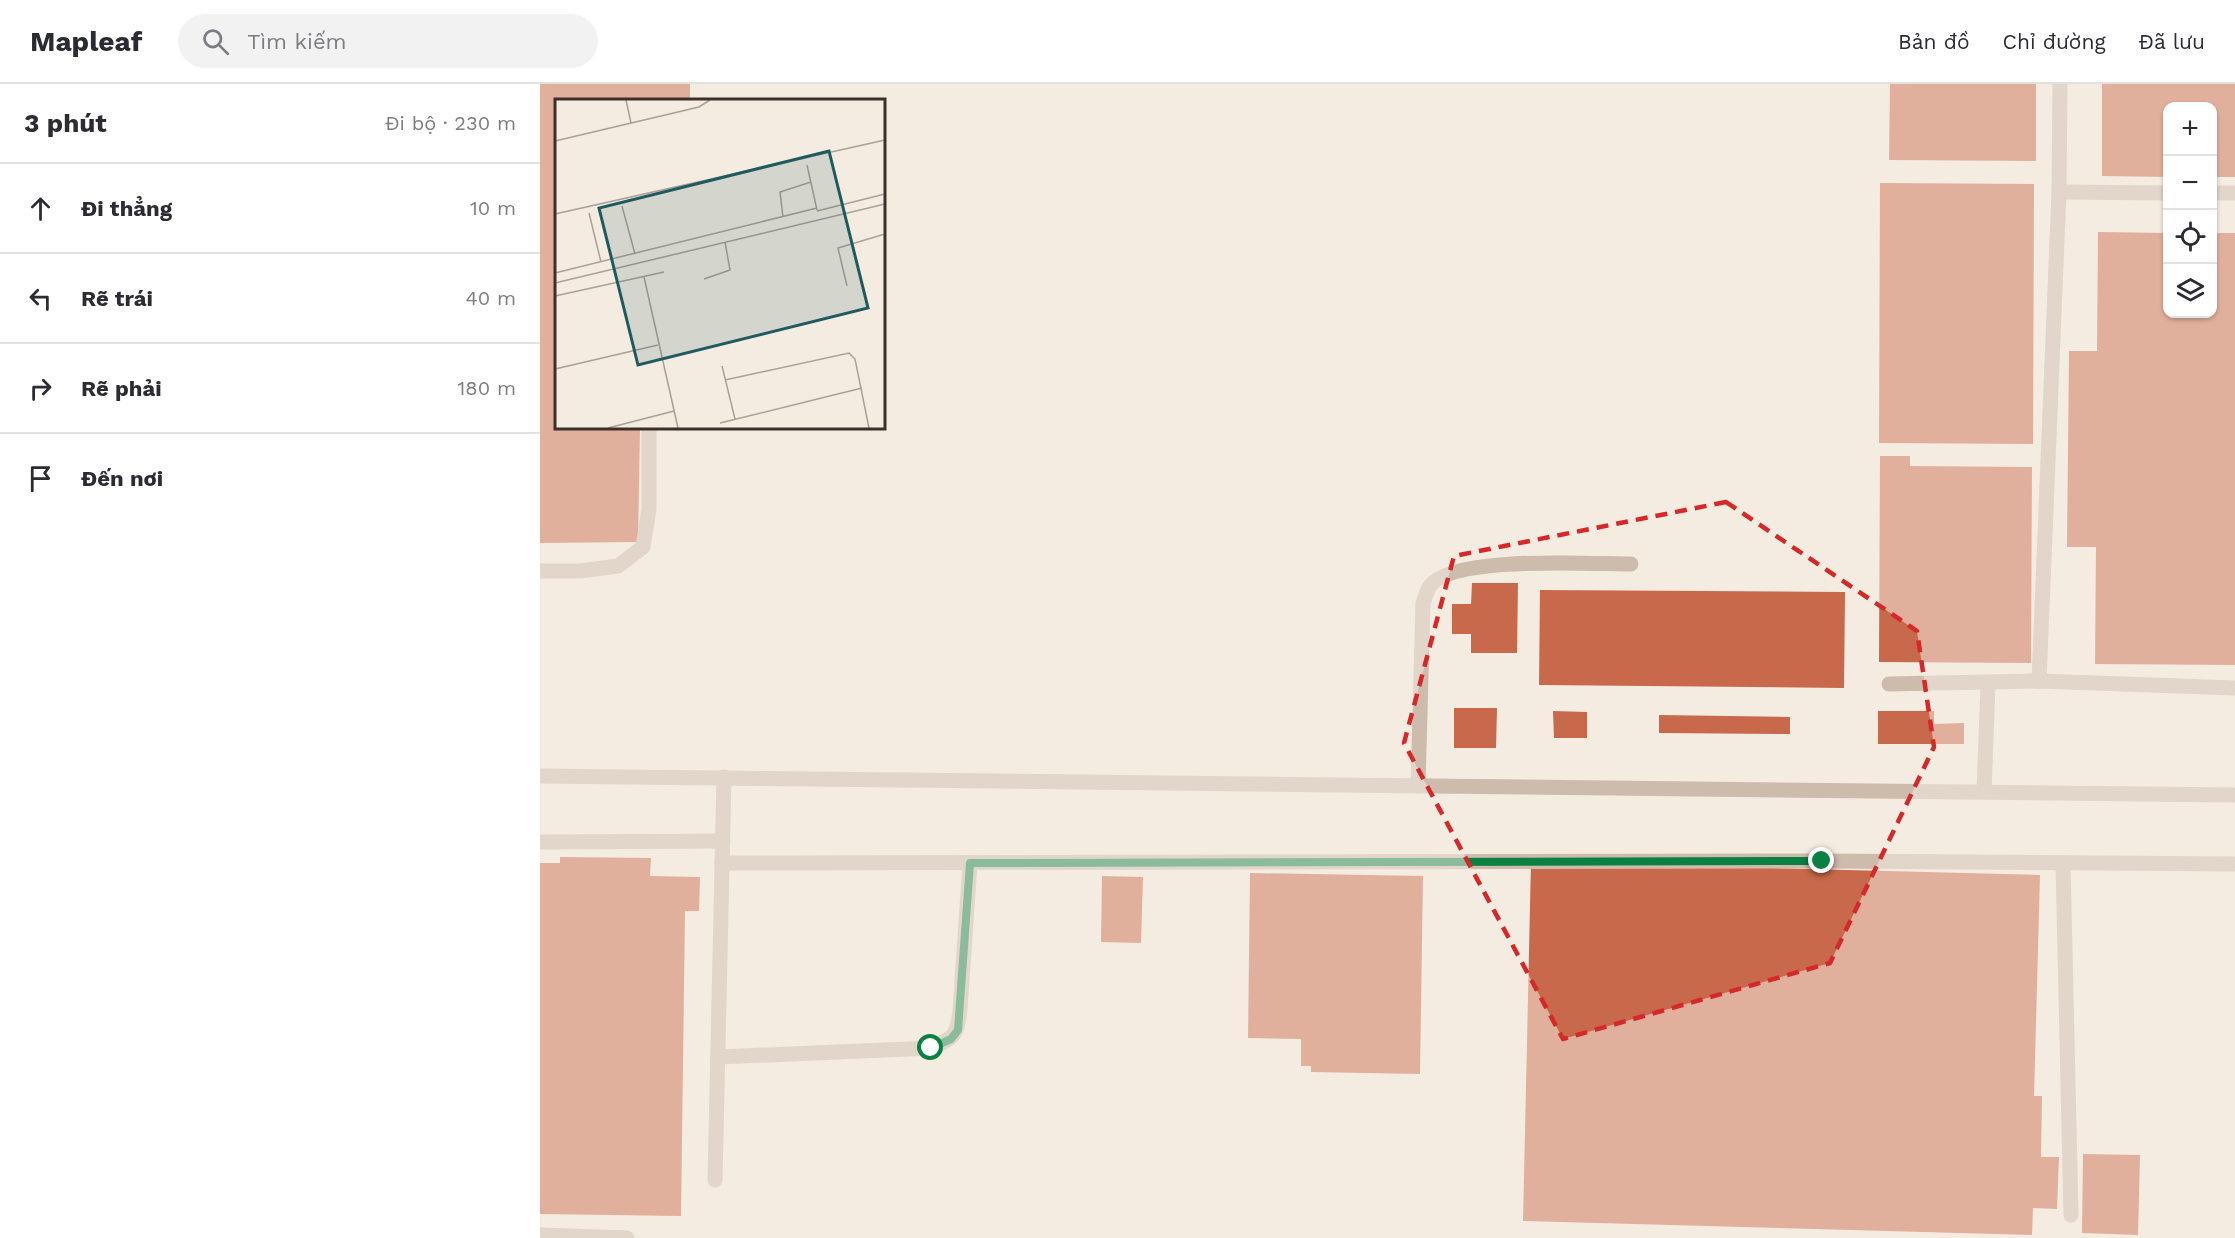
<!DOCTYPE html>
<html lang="vi">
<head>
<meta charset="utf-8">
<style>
	body { margin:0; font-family:"Work Sans",sans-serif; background:#f2f2f3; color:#2b2b33 }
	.controls { position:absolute; right:18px; top:18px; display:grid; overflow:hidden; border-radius:12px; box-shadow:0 2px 4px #0004 }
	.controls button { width:54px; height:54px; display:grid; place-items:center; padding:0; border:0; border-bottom:2px solid #e1e1e2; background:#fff; color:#2b2b33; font:30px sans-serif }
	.stop { position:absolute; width:18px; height:18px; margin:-14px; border:4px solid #0b8043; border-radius:50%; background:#fff }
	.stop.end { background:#0b8043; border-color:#fff; box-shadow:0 2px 6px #0008 }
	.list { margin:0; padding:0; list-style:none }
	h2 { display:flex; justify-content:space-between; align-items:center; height:78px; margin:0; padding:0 24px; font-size:26px }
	h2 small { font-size:20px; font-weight:400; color:#7c7c81 }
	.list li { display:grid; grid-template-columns:39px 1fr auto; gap:18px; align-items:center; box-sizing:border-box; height:90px; padding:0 24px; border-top:2px solid #e1e1e2 }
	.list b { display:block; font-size:22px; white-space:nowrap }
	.list em { font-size:20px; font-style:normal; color:#7c7c81 }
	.icon { flex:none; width:33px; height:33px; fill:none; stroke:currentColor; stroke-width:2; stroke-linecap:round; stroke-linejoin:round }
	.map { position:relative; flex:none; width:1695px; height:1154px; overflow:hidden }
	header { display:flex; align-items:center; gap:36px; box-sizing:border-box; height:84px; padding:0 30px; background:#fff; border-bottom:2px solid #e1e1e2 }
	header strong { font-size:28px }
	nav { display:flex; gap:33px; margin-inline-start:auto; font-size:21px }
	.search { width:420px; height:54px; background:#f2f2f3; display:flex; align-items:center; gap:15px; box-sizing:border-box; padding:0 21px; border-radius:33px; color:#7c7c81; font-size:22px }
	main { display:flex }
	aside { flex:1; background:#fff }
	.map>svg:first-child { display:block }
	.building { fill:#c8694b }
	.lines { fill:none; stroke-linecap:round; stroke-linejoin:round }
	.lane { stroke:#cdbbac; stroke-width:15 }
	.street { stroke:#cdbbac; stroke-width:15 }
	.route { stroke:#0b8043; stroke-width:8 }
	.marked { fill:none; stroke:#d62828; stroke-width:4.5; stroke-dasharray:12 8; stroke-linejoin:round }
	.inset-road { fill:none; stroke:#aaa098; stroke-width:1.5 }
	.view { fill:#1f5a5e; fill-opacity:0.15; stroke:#1f5a5e; stroke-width:3 }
	.inset-edge { fill:none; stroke:#3b302b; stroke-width:3 }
</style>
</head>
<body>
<header>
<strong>Mapleaf</strong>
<div class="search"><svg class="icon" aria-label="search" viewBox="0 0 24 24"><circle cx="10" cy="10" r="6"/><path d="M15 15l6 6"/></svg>Tìm kiếm</div>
<nav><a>Bản đồ</a><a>Chỉ đường</a><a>Đã lưu</a></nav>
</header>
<main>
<aside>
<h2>3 phút<small>Đi bộ · 230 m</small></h2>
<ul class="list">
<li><svg class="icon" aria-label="ahead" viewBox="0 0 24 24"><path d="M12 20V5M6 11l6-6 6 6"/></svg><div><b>Đi thẳng</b></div><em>10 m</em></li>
<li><svg class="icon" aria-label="left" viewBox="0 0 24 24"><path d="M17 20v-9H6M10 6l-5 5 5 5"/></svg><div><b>Rẽ trái</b></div><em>40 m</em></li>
<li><svg class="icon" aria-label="right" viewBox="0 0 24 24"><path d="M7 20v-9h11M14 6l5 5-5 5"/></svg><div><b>Rẽ phải</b></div><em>180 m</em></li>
<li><svg class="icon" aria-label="arrive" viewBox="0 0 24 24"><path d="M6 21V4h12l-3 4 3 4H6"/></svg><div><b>Đến nơi</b></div></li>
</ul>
</aside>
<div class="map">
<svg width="1695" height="1154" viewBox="0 0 1695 1154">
	<rect width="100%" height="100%" fill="#f4ebe1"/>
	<g class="building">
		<polygon points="0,0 150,0 150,16 16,16 16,344 100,344 98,458 0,459"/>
		<polygon points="1350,0 1496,0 1496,77 1349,76"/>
		<polygon points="1562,0 1695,0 1695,93 1672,93 1672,22 1628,22 1628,93 1562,92"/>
		<polygon points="1340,99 1494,100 1493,360 1339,359"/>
		<polygon points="1558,148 1628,149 1628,230 1672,230 1672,149 1695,149 1695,581 1555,580 1556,463 1527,463 1529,267 1557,267"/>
		<polygon points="1340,372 1370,372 1370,382 1492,383 1491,579 1339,578"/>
		<polygon points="932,499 978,499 977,569 931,569 931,550 912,550 912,520 931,520"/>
		<polygon points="1000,506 1305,508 1304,604 999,601"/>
		<polygon points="914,624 957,624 956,664 914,664"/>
		<polygon points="1013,627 1047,628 1047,654 1014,654"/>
		<polygon points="1338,627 1394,627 1394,640 1424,639 1424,660 1338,660"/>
		<polygon points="1119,631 1250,633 1250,650 1119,649"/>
		<polygon points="20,773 111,774 110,792 160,793 159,827 145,827 141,1132 0,1130 0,779 20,779"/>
		<polygon points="991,778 1500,791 1494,1012 1502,1012 1501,1073 1519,1073 1517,1125 1493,1124 1492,1151 983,1137"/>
		<polygon points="710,789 883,792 880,990 771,988 771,982 761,982 761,955 708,954"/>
		<polygon points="562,792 603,793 601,859 561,858"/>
		<polygon points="1543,1070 1600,1071 1598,1151 1542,1149"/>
	</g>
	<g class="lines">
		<g class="lane">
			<polyline points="1519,108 1628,109"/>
			<polyline points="1672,109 1695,109"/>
			<polyline points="0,487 40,487 78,482 103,463 109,425 109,344"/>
			<polyline points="1499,597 1519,108 1520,0"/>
			<polyline points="1349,600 1499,597 1695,604"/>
			<path d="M 878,702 L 883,519 C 885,514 887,506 890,502 C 913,471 1052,480 1091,480"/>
			<polyline points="1444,708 1448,600"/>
			<polyline points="0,758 183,757"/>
			<polyline points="182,779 1282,777 1695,780"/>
			<polyline points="1523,779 1531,1131"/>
			<path d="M 178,973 L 391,964 C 414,954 417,952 420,926 L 430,779"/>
			<polyline points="175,1096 184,693"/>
			<polyline points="0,1151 87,1154"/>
		</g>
		<polyline class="street" points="0,692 1695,711"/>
	</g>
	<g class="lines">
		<polyline class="route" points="391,964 411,955 418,946 430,779 1282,777"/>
	</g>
	<path d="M0 0H1695V1154H0ZM 1186,418 L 1377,547 L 1394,663 L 1290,879 L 1023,955 L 864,659 L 914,472 Z" fill="#f4ebe1" fill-opacity=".55" fill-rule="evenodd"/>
	<path class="marked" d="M 1186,418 L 1377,547 L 1394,663 L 1290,879 L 1023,955 L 864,659 L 914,472 Z"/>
	<g transform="translate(15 15)">
		<rect width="330" height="330" fill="#f4ebe1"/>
		<path class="inset-road" d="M 71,1 L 76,24M 0,42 L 144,8 L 155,1M 252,66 L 262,111M 67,107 L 80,155M 262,112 L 330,95M 34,114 L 46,163M 0,115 L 330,41M 228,118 L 225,93 L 256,83M 0,174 L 262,109M 89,178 L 123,329M 149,180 L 175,171 L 170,143M 0,184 L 330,105M 292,187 L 283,149 L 330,135M 0,197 L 109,173M 167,267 L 180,320M 0,270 L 103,246M 170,281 L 294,254 L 300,260 L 314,329M 165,324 L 307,289M 53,329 L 119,312"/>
		<path class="view" d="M 274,52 L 313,209 L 83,266 L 44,109 Z"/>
		<rect width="330" height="330" class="inset-edge"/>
	</g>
</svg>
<div class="controls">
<button>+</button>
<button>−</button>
<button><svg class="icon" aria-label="locate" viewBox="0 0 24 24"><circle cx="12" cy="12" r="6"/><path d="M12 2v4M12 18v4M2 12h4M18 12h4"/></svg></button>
<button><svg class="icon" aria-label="layers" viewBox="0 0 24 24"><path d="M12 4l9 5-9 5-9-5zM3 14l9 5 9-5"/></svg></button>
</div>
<div class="stop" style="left:391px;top:964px"></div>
<div class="stop end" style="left:1282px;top:777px"></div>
</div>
</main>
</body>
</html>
